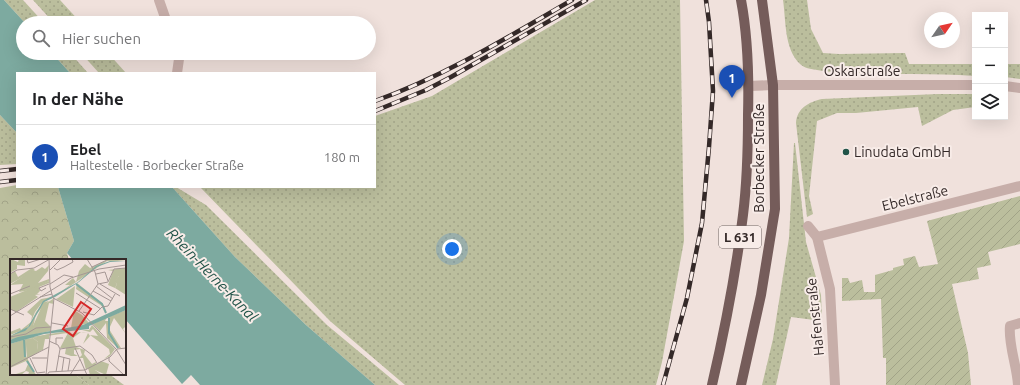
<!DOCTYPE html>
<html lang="de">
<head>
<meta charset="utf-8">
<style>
	body { margin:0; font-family:Ubuntu,sans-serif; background:#f6f6f6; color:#202124 }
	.controls { position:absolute; right:12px; top:12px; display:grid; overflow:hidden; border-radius:0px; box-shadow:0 4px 16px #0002 }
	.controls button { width:36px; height:36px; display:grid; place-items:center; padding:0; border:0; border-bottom:1px solid #e0e0e0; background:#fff; color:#202124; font:20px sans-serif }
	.compass { position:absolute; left:924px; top:12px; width:36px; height:36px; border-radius:50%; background:#fff; box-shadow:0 4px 16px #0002; rotate:56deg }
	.you { position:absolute; left:452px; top:249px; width:14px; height:14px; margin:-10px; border:3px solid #fff; border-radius:50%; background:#1a73e8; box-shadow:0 0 0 6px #1a73e833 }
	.badge { display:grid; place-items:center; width:26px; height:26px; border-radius:50%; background:#ea580c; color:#fff; font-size:13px; font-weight:700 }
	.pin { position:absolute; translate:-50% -33px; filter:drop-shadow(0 1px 2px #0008) }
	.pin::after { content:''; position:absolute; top:21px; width:14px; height:12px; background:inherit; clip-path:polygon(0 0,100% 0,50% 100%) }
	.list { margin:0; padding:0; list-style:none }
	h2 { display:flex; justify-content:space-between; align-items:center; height:52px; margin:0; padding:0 16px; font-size:17px }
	h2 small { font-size:13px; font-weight:400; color:#757577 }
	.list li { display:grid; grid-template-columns:26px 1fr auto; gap:12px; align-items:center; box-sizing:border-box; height:64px; padding:0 16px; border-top:1px solid #e0e0e0 }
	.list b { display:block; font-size:15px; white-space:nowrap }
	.list p { margin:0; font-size:13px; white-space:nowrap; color:#757577 }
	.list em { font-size:13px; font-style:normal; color:#757577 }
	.icon { flex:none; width:22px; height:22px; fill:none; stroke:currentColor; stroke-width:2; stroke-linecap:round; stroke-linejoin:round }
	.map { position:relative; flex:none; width:1020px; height:385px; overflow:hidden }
	.search { position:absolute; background:#fff; box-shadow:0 4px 16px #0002; left:16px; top:16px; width:360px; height:44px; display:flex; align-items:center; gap:10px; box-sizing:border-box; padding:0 14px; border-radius:22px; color:#757577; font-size:15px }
	.panel { position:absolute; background:#fff; box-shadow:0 4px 16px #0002; left:16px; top:72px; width:360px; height:116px; border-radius:0px }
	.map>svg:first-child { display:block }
	.grass { fill:url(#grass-dots) }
	.forest { fill:url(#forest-crowns) }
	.garden { fill:url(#garden-furrows) }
	.water { fill:#7daaa0 }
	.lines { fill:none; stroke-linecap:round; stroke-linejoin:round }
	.minor { stroke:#c7aea9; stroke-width:10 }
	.tertiary { stroke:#c7aea9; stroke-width:10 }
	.primary { stroke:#755c5a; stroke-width:10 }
	.rail-casing { stroke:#342928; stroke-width:4.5 }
	.rail { stroke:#f8ece8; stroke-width:3; stroke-dasharray:9; stroke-linecap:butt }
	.poi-dot { fill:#215348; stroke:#f8ece8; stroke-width:1.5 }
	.labels { text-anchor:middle; stroke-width:4; stroke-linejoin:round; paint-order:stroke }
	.shield { fill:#f8ece8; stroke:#6f6462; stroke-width:1 }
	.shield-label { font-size:13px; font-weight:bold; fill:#342928 }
	.street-label { font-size:14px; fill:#342928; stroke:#f8ece8 }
	.poi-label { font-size:14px; fill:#342928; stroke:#f8ece8; text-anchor:start }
	.water-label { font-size:15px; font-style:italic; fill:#215348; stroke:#f8ece8 }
	.inset-river { fill:none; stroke:#7daaa0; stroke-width:2 }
	.inset-road { fill:none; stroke:#a59794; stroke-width:1 }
	.view { fill:#d62828; fill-opacity:0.15; stroke:#d62828; stroke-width:2 }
	.inset-edge { fill:none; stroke:#342928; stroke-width:2 }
</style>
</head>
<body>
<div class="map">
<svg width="1020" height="385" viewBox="0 0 1020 385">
	<defs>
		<pattern id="grass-dots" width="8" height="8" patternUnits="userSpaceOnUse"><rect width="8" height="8" fill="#bbbe9d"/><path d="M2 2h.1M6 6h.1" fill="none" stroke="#a1a387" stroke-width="1.8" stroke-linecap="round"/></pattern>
		<pattern id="forest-crowns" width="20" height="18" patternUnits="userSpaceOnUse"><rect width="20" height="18" fill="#bbbe9d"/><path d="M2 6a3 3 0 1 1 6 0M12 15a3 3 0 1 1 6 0" fill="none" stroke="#a1a387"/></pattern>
		<pattern id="garden-furrows" width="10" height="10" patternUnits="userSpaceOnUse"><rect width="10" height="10" fill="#bbbe9d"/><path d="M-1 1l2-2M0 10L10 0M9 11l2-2" fill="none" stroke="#a1a387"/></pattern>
	</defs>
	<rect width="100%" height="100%" fill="#f0e1dc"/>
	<g class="grass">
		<polygon points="4,0 23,0 44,23 25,23"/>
		<polygon points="33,0 60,0 81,23 54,23"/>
		<polygon points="595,0 680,0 684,241 662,362 656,385 405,385 330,321 200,187 375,187 375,116 432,96"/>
		<path d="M 783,0 L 807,0 L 811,29 L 823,53 L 839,54 L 905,53 L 909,64 L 975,64 L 975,76 C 933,73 892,75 850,73 C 839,72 827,72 817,70 C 811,69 804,68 800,64 C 784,49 786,20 783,0 Z"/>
		<polygon points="52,53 70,53 88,73 70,73"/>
		<polygon points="81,53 108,53 126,73 99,73"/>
		<polygon points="1005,64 1020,64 1020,79 1005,77"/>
		<path d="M 938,94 L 975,94 L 975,107 L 953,110 L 922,126 L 918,107 L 856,113 L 837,113 L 817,121 L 809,196 L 813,214 L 807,217 L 796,123 C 797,108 809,102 822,99 Z"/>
		<polygon points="0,115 17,133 17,164 0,165"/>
		<polygon points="794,143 795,143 806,242 821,295 822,321 791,317 776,385 762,385 773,339 789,238"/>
		<polygon points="172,187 176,187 206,205 327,325 399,385 375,385 306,325 235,257"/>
		<polygon points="74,374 109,374 124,385 89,385"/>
	</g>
	<polygon class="forest" points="17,185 17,187 58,187 74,241 67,253 69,260 11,260 11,374 74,374 89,385 0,385 0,188"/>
	<polygon class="garden" points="1020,196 1020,244 988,252 991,265 977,268 979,279 952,284 968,353 971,385 886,385 886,358 883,358 881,299 842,301 842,278 848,278 850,283 862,280 864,292 875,292 875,275 893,270 893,268 904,265 903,259 915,256 919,267 938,264 927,221"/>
	<g class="water">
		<polygon points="0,0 4,0 25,23 23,23 23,53 52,53 70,73 17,73 17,133 0,115"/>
		<polygon points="58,187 172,187 235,257 306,325 375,385 200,385 191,375 182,384 125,319 125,260 73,260 67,253 74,241"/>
	</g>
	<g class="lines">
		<g class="minor">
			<polyline points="159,0 167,23"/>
			<polyline points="177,53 179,59 177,73"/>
			<polyline points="808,226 817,237 830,289 835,385"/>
			<polyline points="817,237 1020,186"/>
			<path d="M 1018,385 C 1017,366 1008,344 1010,326 L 1020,323"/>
		</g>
		<g class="tertiary">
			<polyline points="749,86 773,85 975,85"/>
			<polyline points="1005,86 1020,88"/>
		</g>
		<g class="primary">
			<path d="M 712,385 C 725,329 736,272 743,215 C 747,183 748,147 748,115 C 749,77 748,37 741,0"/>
			<polyline points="741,385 761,295 775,209 773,85 762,0"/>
		</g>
		<g class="rail-casing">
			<g id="rail">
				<path d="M 375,101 C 445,76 508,37 572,0"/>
				<polyline points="375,111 426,90 451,77 586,0"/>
				<polyline points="0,171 17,169"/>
				<polyline points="0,182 17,180"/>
				<polyline points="663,385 687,298 702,223 709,147 713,91 709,22 706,0"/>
			</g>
		</g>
		<use href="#rail" class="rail"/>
	</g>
	<circle class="poi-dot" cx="846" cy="152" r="4"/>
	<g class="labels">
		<rect class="shield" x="719" y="226" width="42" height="22" rx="3"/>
		<g class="shield-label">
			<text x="740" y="242">L 631</text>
		</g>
		<g class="street-label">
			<text x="862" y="76">Oskarstraße</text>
			<text transform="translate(759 158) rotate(-90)" y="5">Borbecker Straße</text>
			<text transform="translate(915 198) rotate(-14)" y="5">Ebelstraße</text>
			<text transform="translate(815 317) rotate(-96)" y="5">Hafenstraße</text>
		</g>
		<g class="poi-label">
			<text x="854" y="157">Linudata GmbH</text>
		</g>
		<g class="water-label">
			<text transform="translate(212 275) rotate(46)" y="5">Rhein-Herne-Kanal</text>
		</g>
	</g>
	<g transform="translate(10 259)">
		<rect width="116" height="116" fill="#f0e1dc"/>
		<path d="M 99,0 L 116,2 L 97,2 L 44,38 L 60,26 L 55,26 L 63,19 L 66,23 L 69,12 L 75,5 L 80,9 ZM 39,6 L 38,12 L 28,24 L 39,20 L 39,22 L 21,31 L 3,34 L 9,33 L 13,25 L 0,26 L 22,11 L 26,12 L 32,8 L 35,10 ZM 109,17 L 116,17 L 116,36 L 105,29 L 107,25 L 104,23 ZM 67,24 L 92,44 L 95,49 L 66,30 ZM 42,38 L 31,45 L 25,53 L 20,65 L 16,70 L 0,76 L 0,73 L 10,69 L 11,71 L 21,63 L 22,57 L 17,53 L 31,40 ZM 39,42 L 26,55 L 23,68 L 41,68 L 40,72 L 0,81 L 0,77 L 18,69 L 26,53 L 34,43 ZM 64,51 L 72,56 L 79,64 L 61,69 ZM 58,72 L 49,89 L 57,74 L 17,80 L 16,97 L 26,116 L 18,116 L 19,113 L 16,112 L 11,116 L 3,116 L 15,112 L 18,105 L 16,102 L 0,109 L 0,85 L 22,78 Z" fill="#bbbe9d"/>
		<path d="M 1,0 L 8,3 L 9,0 L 15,0 L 15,7 L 7,6 L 7,10 L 0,14 ZM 22,9 L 25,11 L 0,25 L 0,15 L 5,12 L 8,18 ZM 115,9 L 116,17 L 109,17 L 105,23 L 107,25 L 105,29 L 98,26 L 103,12 L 98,11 ZM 39,22 L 39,24 L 29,28 L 30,32 L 27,35 L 31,35 L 25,36 L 28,38 L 6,53 L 0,50 L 0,38 ZM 65,27 L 63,48 L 46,40 L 48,39 ZM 43,40 L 44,45 L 39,44 L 35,62 L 41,68 L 22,69 L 32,47 ZM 116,51 L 116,67 L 113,70 L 116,75 L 104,59 L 99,70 L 111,89 L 108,89 L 97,79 L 96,64 L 90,72 L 83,65 L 97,58 L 95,62 L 98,62 L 98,72 L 100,77 L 98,58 ZM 82,66 L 105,90 L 100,97 L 94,100 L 100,95 L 99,90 L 80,76 L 88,77 L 83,70 L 80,73 L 72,71 L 79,71 ZM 59,72 L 62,75 L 70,73 L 73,73 L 78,74 L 80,77 L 73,85 L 78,74 L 71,73 L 63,79 L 66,88 L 75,91 L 74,95 L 82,105 L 86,103 L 85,111 L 92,116 L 80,116 L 78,109 L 76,111 L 73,99 L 69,99 L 72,96 L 70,90 L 64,91 L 64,95 L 68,97 L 61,97 L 55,95 L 56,89 L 50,89 ZM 39,75 L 39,80 L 35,80 L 33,91 L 27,91 L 28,83 L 23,79 Z" fill="#bbbe9d"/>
		<path d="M 91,102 L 99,105 L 96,116 L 85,111 L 83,107 Z" fill="#bbbe9d"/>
		<path d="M 23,79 L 28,83 L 27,91 L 32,91 L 17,100 L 16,84 L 17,80 Z" fill="#bbbe9d"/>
		<path d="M 100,2 L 116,3 L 100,3 L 87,8 L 69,23 L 45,38 L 34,43 L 20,67 L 15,72 L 0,77 L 18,68 L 33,42 L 68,23 L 86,7 ZM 116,46 L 116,51 L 79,67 L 79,70 L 34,75 L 0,85 L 0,81 L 8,78 L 73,66 Z" fill="#7daaa0"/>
		<path class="inset-river" d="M 66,25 L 92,45 L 96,54M 99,59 L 99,74 L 108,89M 14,81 L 15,98M 17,102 L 24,113"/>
		<path class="inset-road" d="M 17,0 L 18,4 L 31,0M 39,0 L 40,28 L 43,39 L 72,54 L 106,90 L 116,106M 77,0 L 85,13 L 88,25M 82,8 L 99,0M 44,9 L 47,11 L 54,8 L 63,3 L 62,0M 40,11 L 51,0M 0,15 L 7,11 L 24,9 L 40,0M 86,15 L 95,13 L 98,22M 40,25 L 54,16 L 63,18M 88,25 L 98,23 L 104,10 L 116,9M 90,25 L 110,37M 86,27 L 103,40M 36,29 L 31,32 L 29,29 L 39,25M 83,32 L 101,42M 66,34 L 91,50M 0,35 L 20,27M 30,38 L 42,35M 0,50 L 14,56M 69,52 L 88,25M 73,53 L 84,56 L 92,48 L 98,47 L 105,35M 0,57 L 61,19 L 89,10 L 116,6M 42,64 L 58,67M 0,78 L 16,75 L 26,69 L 41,68M 39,82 L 48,86 L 50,90 L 70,87 L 82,96 L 87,104M 46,85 L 46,79 L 53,79M 65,89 L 77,116M 48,97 L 60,100 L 58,112M 99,98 L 99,102 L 114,116M 20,99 L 27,114 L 35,113M 22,99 L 37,99M 0,108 L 39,88M 52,112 L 54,98M 46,113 L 50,90M 36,116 L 44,39M 37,116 L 39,113 L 75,111 L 100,98 L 107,90 L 116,89M 60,116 L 70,100"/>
		<path class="view" d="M 71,43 L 81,50 L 63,77 L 53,70 Z"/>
		<rect width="116" height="116" class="inset-edge"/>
	</g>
</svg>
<div class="controls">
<button>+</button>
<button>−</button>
<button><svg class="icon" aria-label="layers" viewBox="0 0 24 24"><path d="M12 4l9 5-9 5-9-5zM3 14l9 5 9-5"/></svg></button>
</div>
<svg class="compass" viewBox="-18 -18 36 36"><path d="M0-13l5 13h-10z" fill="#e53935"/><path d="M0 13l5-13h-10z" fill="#757577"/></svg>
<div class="you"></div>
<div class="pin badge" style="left:732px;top:98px;background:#1a4fb4">1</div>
<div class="search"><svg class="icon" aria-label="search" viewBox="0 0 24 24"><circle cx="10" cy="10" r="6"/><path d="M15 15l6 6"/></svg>Hier suchen</div>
<section class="panel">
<h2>In der Nähe<small></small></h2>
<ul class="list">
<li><span class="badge" style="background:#1a4fb4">1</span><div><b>Ebel</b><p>Haltestelle · Borbecker Straße</p></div><em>180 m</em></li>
</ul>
</section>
</div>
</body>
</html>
